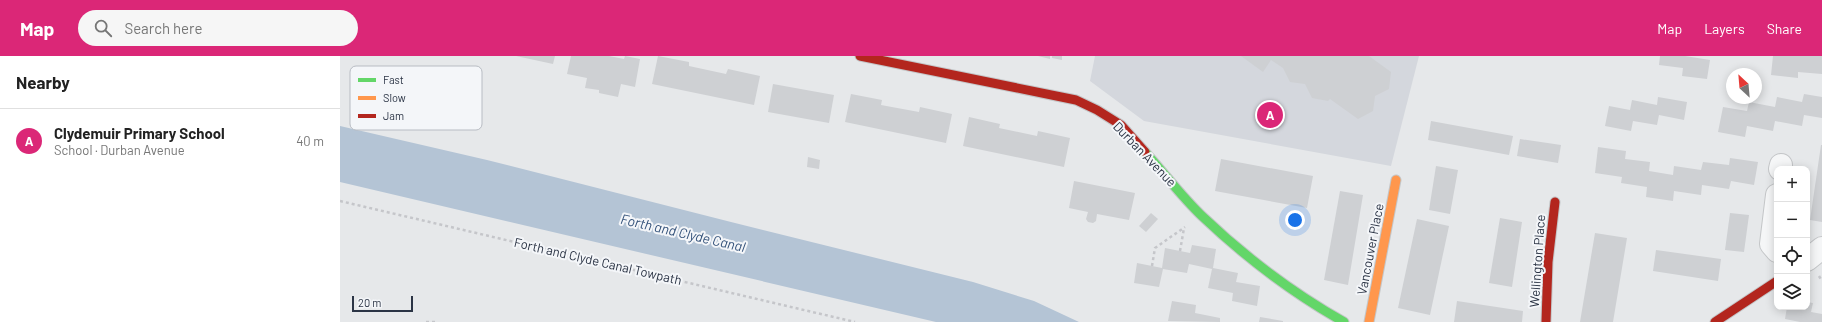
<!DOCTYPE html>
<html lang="en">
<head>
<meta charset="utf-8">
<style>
	body { margin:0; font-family:Barlow,sans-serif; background:#f6f6f6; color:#222 }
	.controls { position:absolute; right:12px; bottom:12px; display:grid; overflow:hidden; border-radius:8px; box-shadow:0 2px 10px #0003 }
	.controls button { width:36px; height:36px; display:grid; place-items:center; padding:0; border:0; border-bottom:1px solid #e0e0e0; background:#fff; color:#222; font:20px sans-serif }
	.compass { position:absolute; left:1386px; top:12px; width:36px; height:36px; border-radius:50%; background:#fff; box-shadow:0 2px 10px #0003; rotate:334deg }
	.scale { position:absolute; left:12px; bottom:10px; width:61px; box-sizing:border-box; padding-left:4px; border:2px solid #2b3445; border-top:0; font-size:11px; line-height:14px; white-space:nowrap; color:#2b3445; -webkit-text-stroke:3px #f4f6f9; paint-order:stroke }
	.you { position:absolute; left:955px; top:164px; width:14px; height:14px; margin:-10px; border:3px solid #fff; border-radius:50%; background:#1a73e8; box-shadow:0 0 0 6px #1a73e833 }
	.badge { display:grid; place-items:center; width:26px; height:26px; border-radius:50%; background:#db2777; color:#fff; font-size:13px; font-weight:700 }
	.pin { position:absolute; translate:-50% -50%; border:2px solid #fff; box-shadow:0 1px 4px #0006 }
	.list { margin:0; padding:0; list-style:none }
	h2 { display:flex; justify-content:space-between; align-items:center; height:52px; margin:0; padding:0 16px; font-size:17px }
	h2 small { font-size:13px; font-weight:400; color:#767676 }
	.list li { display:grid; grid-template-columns:26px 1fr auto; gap:12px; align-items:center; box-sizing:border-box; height:64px; padding:0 16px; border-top:1px solid #e0e0e0 }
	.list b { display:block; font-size:15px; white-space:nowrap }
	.list p { margin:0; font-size:13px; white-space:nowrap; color:#767676 }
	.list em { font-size:13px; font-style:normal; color:#767676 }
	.icon { flex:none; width:22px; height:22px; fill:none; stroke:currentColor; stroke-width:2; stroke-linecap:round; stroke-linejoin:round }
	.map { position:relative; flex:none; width:1482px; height:266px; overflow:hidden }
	header { display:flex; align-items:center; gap:24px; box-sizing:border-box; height:56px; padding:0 20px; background:#db2777; color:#fff }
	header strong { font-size:19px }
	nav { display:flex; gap:22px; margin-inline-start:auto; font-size:14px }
	.search { width:280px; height:36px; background:#f6f6f6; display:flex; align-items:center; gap:10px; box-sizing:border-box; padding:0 14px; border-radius:22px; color:#767676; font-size:15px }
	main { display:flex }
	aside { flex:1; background:#fff }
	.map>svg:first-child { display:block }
	.built { fill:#d4d7dd }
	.water { fill:#b4c4d5 }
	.building { fill:#ced0d3 }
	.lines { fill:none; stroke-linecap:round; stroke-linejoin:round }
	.street-casing { stroke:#c4c6c8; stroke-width:24 }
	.fast-casing { stroke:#c4c6c8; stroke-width:11 }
	.slow-casing { stroke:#c4c6c8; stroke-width:11 }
	.jam-casing { stroke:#c4c6c8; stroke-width:11 }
	.path { stroke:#c5c6ca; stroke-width:2.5; stroke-dasharray:3 3; stroke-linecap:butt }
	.street { stroke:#f5f6f7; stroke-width:22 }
	.fast { stroke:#63d668; stroke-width:9 }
	.slow { stroke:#ff974d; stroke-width:9 }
	.jam { stroke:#b3261e; stroke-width:9 }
	.labels { text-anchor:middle; stroke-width:4; stroke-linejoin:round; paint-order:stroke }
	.street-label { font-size:13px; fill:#2b3445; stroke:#f4f6f9 }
	.water-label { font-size:14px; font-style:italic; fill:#34527a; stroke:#f4f6f9 }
	.key { fill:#f4f6f9; stroke:#b8bcc3; stroke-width:1 }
	.key-label { font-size:11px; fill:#2b3445 }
</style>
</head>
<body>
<header>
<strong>Map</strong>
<div class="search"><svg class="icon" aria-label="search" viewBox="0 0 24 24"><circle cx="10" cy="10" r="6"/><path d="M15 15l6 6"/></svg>Search here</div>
<nav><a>Map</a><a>Layers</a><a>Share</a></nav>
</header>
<main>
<aside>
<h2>Nearby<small></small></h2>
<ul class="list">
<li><span class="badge">A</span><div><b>Clydemuir Primary School</b><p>School · Durban Avenue</p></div><em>40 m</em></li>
</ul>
</aside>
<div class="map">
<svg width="1482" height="266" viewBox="0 0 1482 266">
	<rect width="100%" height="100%" fill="#e6e8ea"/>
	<polygon class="built" points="755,0 1079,0 1051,110 804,65 750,25"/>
	<polygon class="water" points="0,70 147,104 391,166 633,226 694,245 739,266 596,266 0,126"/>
	<g class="building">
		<polygon points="176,0 215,0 213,8"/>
		<polygon points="231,0 269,0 284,3 285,0 300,3 295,31 281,28 278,41 259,37 259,34 245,32 247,22 227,18"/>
		<polygon points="318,0 349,6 349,10 386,18 388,13 420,20 414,49 312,28"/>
		<polygon points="698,0 710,0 710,3"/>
		<polygon points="712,0 722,0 722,4 712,2"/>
		<polygon points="901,0 1029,0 1051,16 1049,33 1035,40 1033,55 1018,63 990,43 988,45 972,42 965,28 950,26 943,12 931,4 923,16"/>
		<polygon points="1320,0 1345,0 1370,4 1367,23 1342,20 1343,12 1319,9"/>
		<polygon points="1433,0 1482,0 1482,18 1458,16 1458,22 1431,19"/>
		<polygon points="433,28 494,39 489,67 428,56"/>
		<polygon points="511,38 542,44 541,49 579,56 580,51 612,58 606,87 505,66"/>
		<polygon points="1464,38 1482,41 1482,62 1464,59 1462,70 1435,65 1433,75 1407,70 1405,81 1378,76 1383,51 1407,55 1409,46 1435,51 1437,41 1462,46"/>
		<polygon points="1318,41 1347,46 1344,64 1319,59 1317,69 1293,65 1291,75 1265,70 1269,50 1290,54 1292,44 1317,49"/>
		<polygon points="629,61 660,68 659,72 697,80 698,75 730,82 724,111 623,90"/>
		<polygon points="1091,65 1173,80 1169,99 1088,84"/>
		<polygon points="1180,83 1221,89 1218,107 1177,100"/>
		<polygon points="1481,89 1482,89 1482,166 1470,164"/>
		<polygon points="1258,91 1286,95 1285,103 1310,106 1309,115 1333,119 1334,110 1361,114 1363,106 1389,109 1390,102 1418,106 1414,129 1391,125 1389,133 1362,129 1361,139 1334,135 1333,145 1306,141 1307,131 1281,127 1282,121 1255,117"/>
		<polygon points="468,101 480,104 479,113 467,111"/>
		<polygon points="881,103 973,120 967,152 875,135"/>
		<polygon points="1096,110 1118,114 1110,158 1089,154"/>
		<polygon points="734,125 795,137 789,164 757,158 756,165 753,167 748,166 746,163 748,156 729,152"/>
		<polygon points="1000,135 1023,139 1008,229 984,224"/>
		<polygon points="811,157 818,163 806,176 799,170"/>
		<polygon points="1390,157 1409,159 1404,196 1385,194"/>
		<polygon points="1160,162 1182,166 1172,231 1149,227"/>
		<polygon points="1077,163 1109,170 1090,259 1058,252"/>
		<polygon points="1255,177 1287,182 1273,266 1240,266"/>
		<polygon points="852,189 876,193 873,212 898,217 896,226 920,230 917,250 892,245 893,237 868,232 872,213 849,208 847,217 823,213 819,231 794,227 797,207 822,212 825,192 850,197"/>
		<polygon points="1316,194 1381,203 1378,225 1313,215"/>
		<polygon points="832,245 856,249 855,257 880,262 880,266 828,265"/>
		<polygon points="1117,245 1183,255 1182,266 1114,266"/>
		<polygon points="1467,246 1473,247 1471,256 1482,258 1482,266 1460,266 1445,263 1447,251 1467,251"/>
		<polygon points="920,261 943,265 943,266 919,266"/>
	</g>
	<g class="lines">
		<g class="street-casing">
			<g id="street">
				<polyline points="1440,113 1441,109"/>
				<polyline points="1437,139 1431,188 1437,195"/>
				<polyline points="1467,204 1482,192"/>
			</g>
		</g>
		<g class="fast-casing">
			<path id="fast" d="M 805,96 C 824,117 842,141 862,160 C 905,201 953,237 1004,266"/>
		</g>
		<g class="slow-casing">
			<polyline id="slow" points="1029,266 1056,124"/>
		</g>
		<g class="jam-casing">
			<g id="jam">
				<polyline points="520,0 736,44 757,54 781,69 805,96"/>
				<polyline points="1206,266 1208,206 1215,146"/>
				<polyline points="1375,266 1437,225"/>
			</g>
		</g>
		<g class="path">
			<polyline points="0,145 515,266"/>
			<polyline points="840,195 844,172"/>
			<polyline points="812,210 815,192 845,171"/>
			<polyline points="1479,220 1482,225"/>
			<polyline points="86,266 96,266"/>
		</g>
		<use href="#street" class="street"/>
		<use href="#fast" class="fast"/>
		<use href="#slow" class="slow"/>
		<use href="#jam" class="jam"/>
	</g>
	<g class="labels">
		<g class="street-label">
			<text transform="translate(805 98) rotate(46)" y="5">Durban Avenue</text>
			<text transform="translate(1030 193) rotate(-79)" y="5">Vancouver Place</text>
			<text transform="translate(258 205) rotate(13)" y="5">Forth and Clyde Canal Towpath</text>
			<text transform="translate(1197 205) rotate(-86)" y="5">Wellington Place</text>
		</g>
		<g class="water-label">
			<text transform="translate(343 177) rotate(13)" y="5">Forth and Clyde Canal</text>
		</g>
	</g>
	<rect x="10" y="10" width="132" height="64" rx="6" class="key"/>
	<rect x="18" y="22" width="18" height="4" fill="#63d668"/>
	<rect x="18" y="40" width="18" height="4" fill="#ff974d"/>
	<rect x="18" y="58" width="18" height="4" fill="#b3261e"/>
	<g class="key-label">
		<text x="43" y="28">Fast</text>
		<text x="43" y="46">Slow</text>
		<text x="43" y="64">Jam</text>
	</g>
</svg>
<div class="controls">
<button>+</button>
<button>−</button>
<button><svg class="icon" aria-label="locate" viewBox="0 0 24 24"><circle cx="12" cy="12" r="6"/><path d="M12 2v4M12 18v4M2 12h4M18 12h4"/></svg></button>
<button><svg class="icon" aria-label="layers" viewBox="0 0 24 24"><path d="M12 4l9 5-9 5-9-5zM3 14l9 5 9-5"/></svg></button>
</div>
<svg class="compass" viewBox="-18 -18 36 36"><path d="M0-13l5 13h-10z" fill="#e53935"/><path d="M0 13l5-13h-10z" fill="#767676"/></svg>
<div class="scale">20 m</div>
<div class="you"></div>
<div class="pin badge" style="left:930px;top:59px">A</div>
</div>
</main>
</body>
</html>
